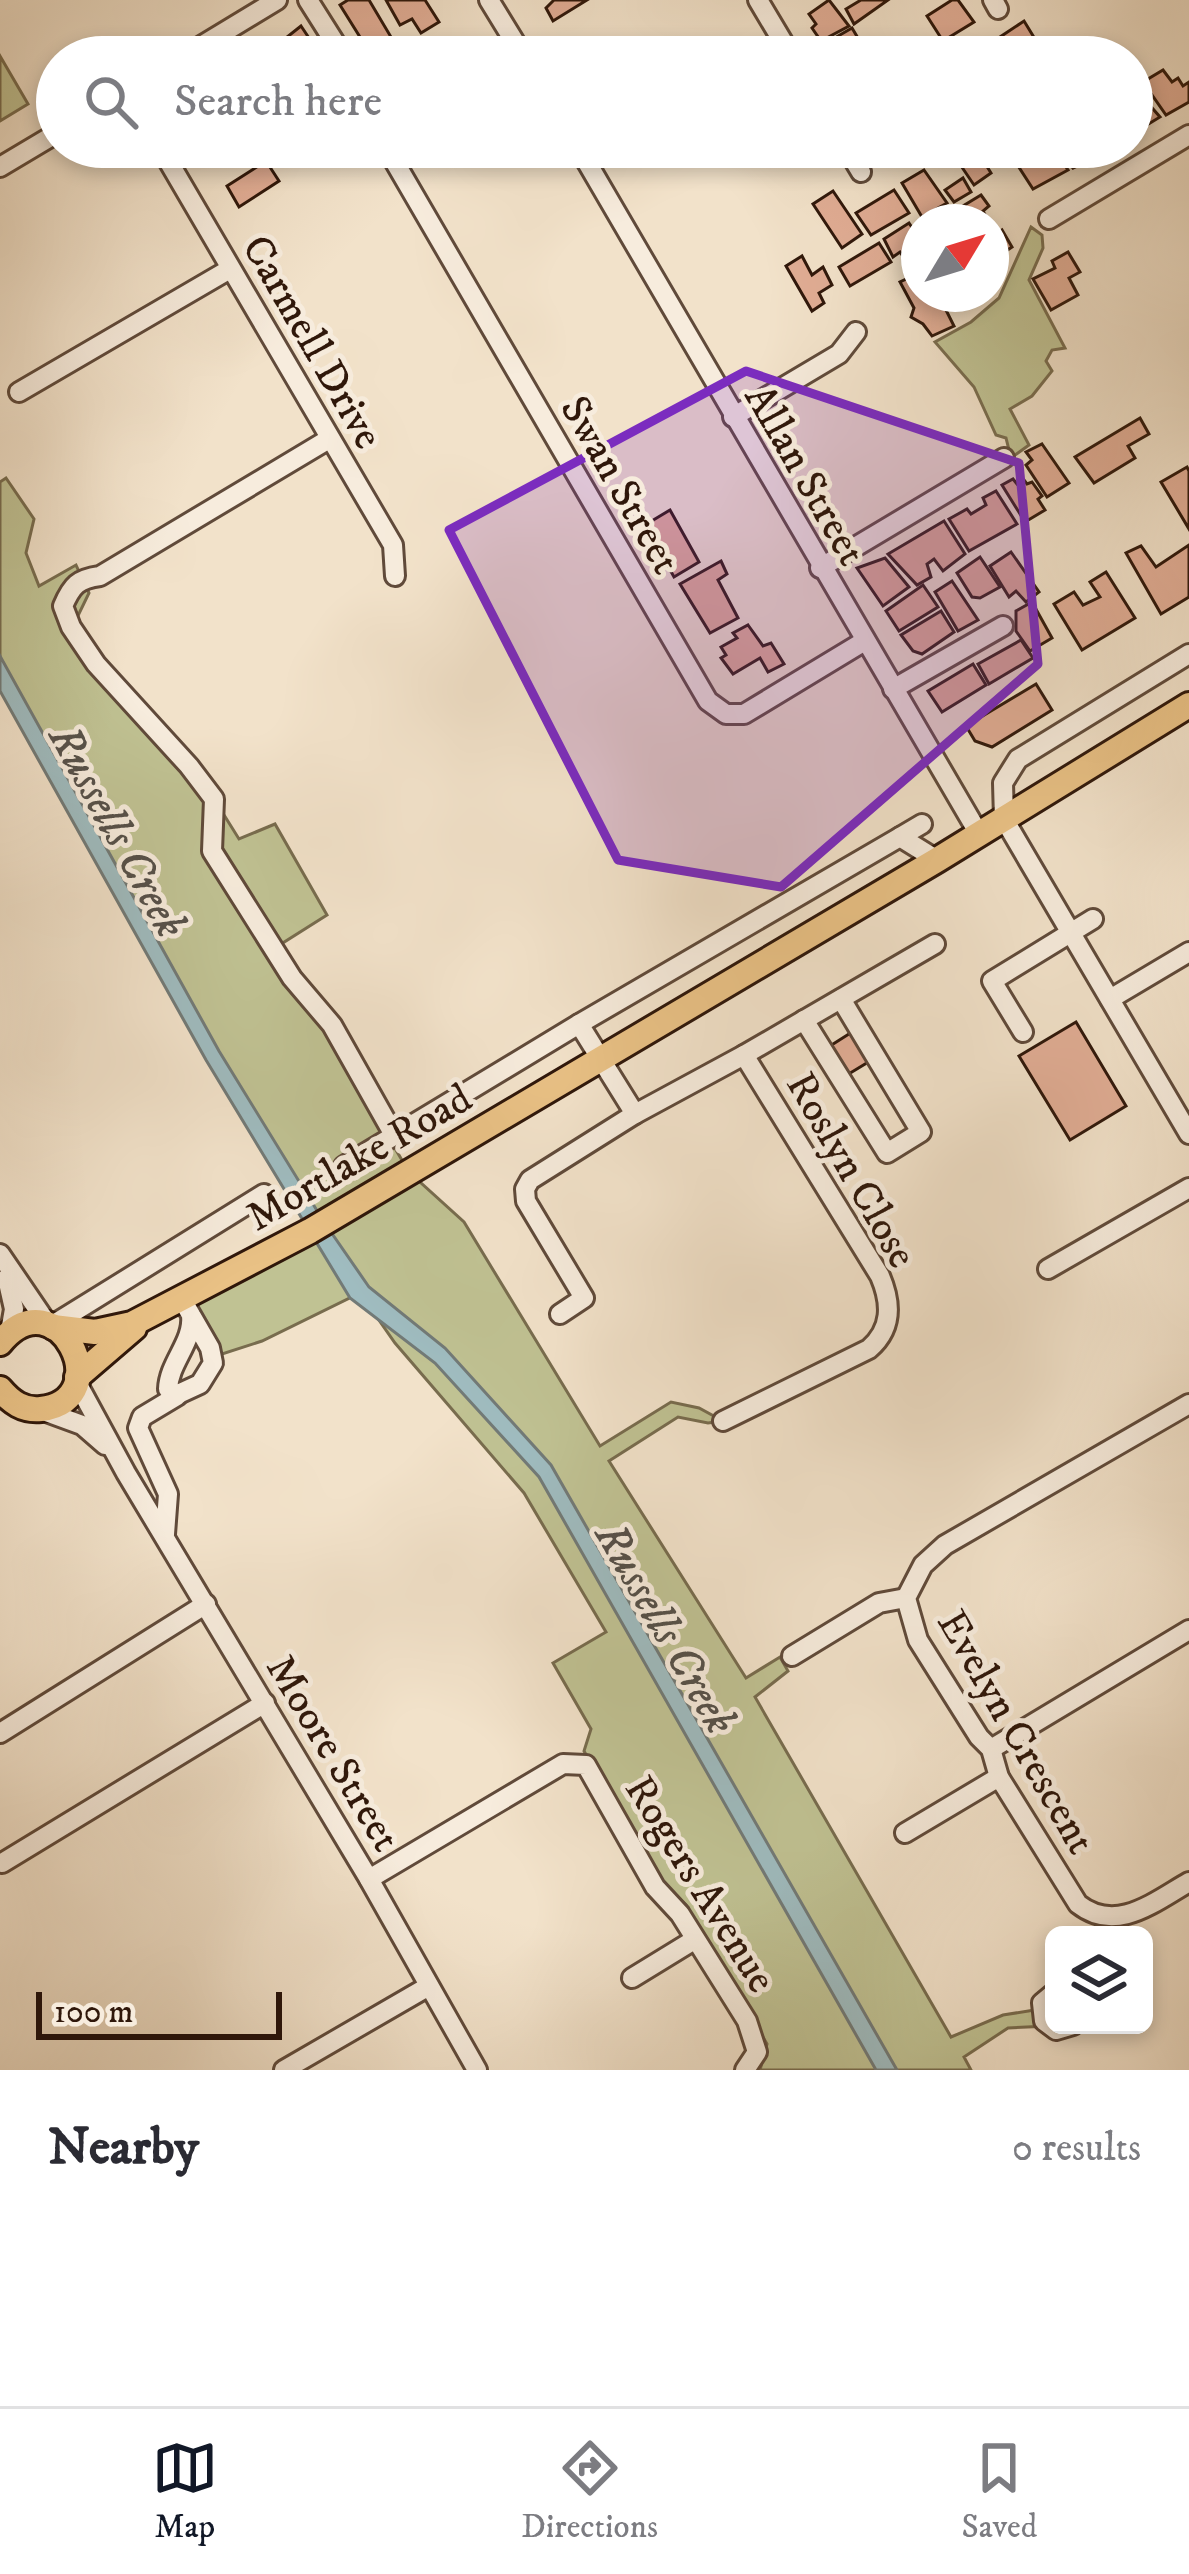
<!DOCTYPE html>
<html lang="en">
<head>
<meta charset="utf-8">
<style>
	body { margin:0; font-family:"IM FELL DW Pica",serif; background:#f7f7f7; color:#2b2b33 }
	.controls { position:absolute; right:36px; bottom:36px; display:grid; overflow:hidden; border-radius:18px; box-shadow:0 6px 18px #0003 }
	.controls button { width:108px; height:108px; display:grid; place-items:center; padding:0; border:0; border-bottom:3px solid #e1e1e2; background:#fff; color:#2b2b33; font:60px sans-serif }
	.compass { position:absolute; left:901px; top:204px; width:108px; height:108px; border-radius:50%; background:#fff; box-shadow:0 6px 18px #0003; rotate:52deg }
	.scale { position:absolute; left:36px; bottom:30px; width:246px; box-sizing:border-box; padding-left:12px; border:6px solid #2f170a; border-top:0; font-size:33px; line-height:42px; white-space:nowrap; color:#2f170a; -webkit-text-stroke:9px #f7ecdd; paint-order:stroke }
	.list { margin:0; padding:0; list-style:none }
	h2 { display:flex; justify-content:space-between; align-items:center; height:156px; margin:0; padding:0 48px; font-size:51px }
	h2 small { font-size:39px; font-weight:400; color:#7c7c81 }
	.icon { flex:none; width:66px; height:66px; fill:none; stroke:currentColor; stroke-width:2; stroke-linecap:round; stroke-linejoin:round }
	.map { position:relative; flex:none; width:1189px; height:2070px; overflow:hidden }
	.search { position:absolute; background:#fff; box-shadow:0 6px 18px #0003; left:36px; right:36px; top:36px; height:132px; display:flex; align-items:center; gap:30px; box-sizing:border-box; padding:0 42px; border-radius:66px; color:#7c7c81; font-size:45px }
	.sheet { height:336px; background:#fff }
	nav { display:flex; justify-content:space-around; align-items:center; box-sizing:border-box; height:168px; border-top:3px solid #e1e1e2; background:#fff; font-size:33px; color:#7c7c81 }
	nav a { display:grid; justify-items:center; gap:6px }
	nav .on { color:#111827 }
	.map>svg:first-child { display:block }
	.green { fill:#c0c293; stroke:#786c4e; stroke-width:3 }
	.water { fill:#9fbcc0; stroke:#727a77; stroke-width:3 }
	.building { fill:#e1ad95; stroke:#2f170a; stroke-width:3 }
	.lines { fill:none; stroke-linecap:round; stroke-linejoin:round }
	.minor-casing { stroke:#604a3a; stroke-width:24 }
	.major-casing { stroke:#2f170a; stroke-width:30 }
	.minor { stroke:#f7ecdd; stroke-width:18 }
	.major { stroke:#e9c185; stroke-width:24 }
	.marked { fill:#7b2cbf; fill-opacity:0.2; stroke:#7b2cbf; stroke-width:9; stroke-linejoin:round }
	.labels { text-anchor:middle; stroke-width:10; stroke-linejoin:round; paint-order:stroke }
	.street-label { font-size:42px; fill:#2f170a; stroke:#f7ecdd }
	.water-label { font-size:45px; font-style:italic; fill:#56514a; stroke:#f7ecdd }
</style>
</head>
<body>
<div class="map">
<svg width="1189" height="2070" viewBox="0 0 1189 2070">
	<rect width="100%" height="100%" fill="#f2e2ca"/>
	<filter id="stains"><feTurbulence type="fractalNoise" baseFrequency=".00167" numOctaves="4"/><feColorMatrix values="0 0 0 0 .2 0 0 0 0 .09 0 0 0 0 .02 0 0 0 .5 -.17"/></filter>
	<radialGradient id="worn" r=".72"><stop offset=".6" stop-color="#630" stop-opacity="0"/><stop offset="1" stop-color="#630" stop-opacity=".3"/></radialGradient>
	<g class="green">
		<polygon points="0,56 28,104 0,121"/>
		<polygon points="1031,227 1042,235 1043,248 1029,280 1065,348 1052,350 1046,361 1052,371 1032,396 1010,409 1029,445 1011,458 1006,438 996,435 974,387 935,342 971,322 999,298"/>
		<polygon points="6,478 34,519 26,553 39,586 76,565 89,593 72,628 214,799 239,839 275,824 327,915 267,953 325,1030 409,1172 464,1222 600,1446 671,1402 699,1408 723,1421 708,1423 678,1417 609,1461 746,1678 780,1657 788,1671 755,1697 951,2037 1003,2015 1041,2009 1048,2026 1008,2028 964,2057 971,2070 760,2070 767,2044 686,1905 660,1880 584,1751 591,1729 553,1663 606,1632 524,1493 395,1343 360,1293 262,1341 219,1355 183,1301 316,1227 0,679 0,482"/>
	</g>
	<polygon class="water" points="0,656 219,1051 324,1222 369,1287 445,1348 551,1465 897,2070 876,2070 539,1477 435,1363 350,1298 206,1060 0,691"/>
	<g class="building">
		<polygon points="348,0 369,0 391,37 370,53 340,5"/>
		<polygon points="386,0 425,0 439,22 421,33 412,19 400,25"/>
		<polygon points="587,0 553,21 546,8 554,0"/>
		<polygon points="829,0 849,26 821,41 812,28 816,24 809,14"/>
		<polygon points="861,0 888,0 854,24 846,9"/>
		<polygon points="952,0 958,0 974,22 943,41 927,16"/>
		<polygon points="1024,21 1046,57 1009,57 997,39"/>
		<polygon points="301,26 319,53 313,57 287,57 289,51 282,41"/>
		<polygon points="852,28 865,50 856,57 829,57 826,43"/>
		<polygon points="1163,70 1172,82 1178,78 1183,86 1189,82 1189,102 1166,115 1143,82"/>
		<polygon points="1132,85 1160,117 1137,131 1132,124"/>
		<polygon points="958,147 975,147 991,173 974,185 951,151"/>
		<polygon points="1018,147 1035,147 1045,162 1058,155 1068,170 1033,189 1009,152"/>
		<polygon points="1057,147 1102,147 1106,152 1073,168"/>
		<polygon points="266,161 279,181 239,207 227,186"/>
		<polygon points="924,170 947,203 922,217 902,183"/>
		<polygon points="963,178 971,192 954,202 945,190"/>
		<polygon points="894,190 909,213 871,235 856,213"/>
		<polygon points="833,191 862,234 842,248 813,204"/>
		<polygon points="981,195 989,206 983,211 989,222 959,222 953,212"/>
		<polygon points="909,223 919,238 919,270 914,272 900,252 893,257 884,239"/>
		<polygon points="991,225 996,234 1002,230 1012,247 991,261"/>
		<polygon points="879,243 891,262 850,286 839,267"/>
		<polygon points="1068,252 1080,272 1069,278 1078,295 1051,310 1033,279 1055,268 1052,261"/>
		<polygon points="802,256 812,275 823,267 832,285 819,293 824,303 812,311 786,266"/>
		<polygon points="919,273 919,294 938,294 954,326 932,336 923,324 911,317 914,308 900,282"/>
		<polygon points="1140,418 1149,434 1128,446 1135,458 1094,483 1075,457"/>
		<polygon points="1042,444 1069,483 1047,497 1026,465 1032,460 1026,452"/>
		<polygon points="1187,467 1189,471 1189,529 1161,482"/>
		<polygon points="1013,479 1017,484 1024,480 1027,484 1032,482 1042,496 1038,499 1045,510 1025,522 1002,485"/>
		<polygon points="996,491 1017,524 969,551 949,519 967,509 971,514 986,505 983,498"/>
		<polygon points="670,510 699,562 674,577 645,525"/>
		<polygon points="944,521 965,554 943,571 934,559 927,564 931,577 917,585 888,554"/>
		<polygon points="1189,545 1189,597 1161,614 1126,553 1141,546 1156,567"/>
		<polygon points="1011,552 1039,592 1026,602 1016,591 1009,597 990,566"/>
		<polygon points="980,557 1000,587 980,598 972,597 957,573"/>
		<polygon points="885,558 909,587 883,606 857,568"/>
		<polygon points="721,561 727,574 718,580 738,618 710,633 680,584"/>
		<polygon points="1106,572 1135,618 1082,650 1054,604 1074,592 1083,605 1100,597 1090,582"/>
		<polygon points="952,581 978,620 958,631 935,592"/>
		<polygon points="923,585 938,607 899,631 886,611"/>
		<polygon points="1032,602 1052,638 1030,651 1016,631 1016,611"/>
		<polygon points="941,611 954,632 922,654 913,651 901,635"/>
		<polygon points="748,625 763,646 771,643 784,664 768,672 760,658 733,674 721,658 726,655 721,647 737,638 733,633"/>
		<polygon points="1021,640 1033,658 989,684 978,664"/>
		<polygon points="973,664 986,685 942,712 928,691"/>
		<polygon points="1036,684 1052,710 992,747 975,741 966,726"/>
		<polygon points="1076,1022 1126,1106 1070,1140 1019,1056"/>
		<polygon points="852,1032 870,1061 847,1075 830,1046"/>
	</g>
	<g class="lines">
		<g class="minor-casing">
			<g id="minor">
				<polyline points="308,0 344,57"/>
				<polyline points="489,0 524,57"/>
				<polyline points="758,0 792,57"/>
				<polyline points="993,0 998,9"/>
				<polyline points="183,57 277,0"/>
				<polyline points="160,147 393,545 395,576"/>
				<polyline points="386,147 708,701 726,714 744,714 863,642"/>
				<polyline points="578,147 979,834"/>
				<polyline points="846,147 861,172"/>
				<polyline points="0,167 57,133"/>
				<polyline points="1049,219 1189,135"/>
				<polyline points="19,392 230,269"/>
				<polyline points="733,417 839,354 856,332"/>
				<path d="M 329,439 L 100,576 C 78,579 72,585 63,606 L 71,627 L 96,664 L 189,766 L 214,799 L 212,851 L 292,978 L 332,1025 L 394,1135"/>
				<polyline points="820,568 1004,458"/>
				<polyline points="1189,654 1018,759 1003,783 1004,819 1189,1134"/>
				<polyline points="893,689 1003,626"/>
				<polyline points="900,837 922,824"/>
				<polyline points="1110,999 1189,952"/>
				<polyline points="804,1020 887,1153 921,1132 841,999"/>
				<polyline points="579,1024 635,1114"/>
				<polyline points="1023,1032 992,981 1093,919"/>
				<polyline points="744,1055 935,944"/>
				<polyline points="344,1166 579,1024 900,837 937,860"/>
				<polyline points="0,1254 49,1326"/>
				<polyline points="1048,1269 1189,1188"/>
				<polyline points="7,1278 14,1309 10,1332"/>
				<path d="M 183,1301 L 210,1348 L 213,1363 L 200,1384 L 174,1396 L 168,1389 C 169,1362 194,1342 191,1315"/>
				<path d="M 560,1314 L 584,1298 L 526,1201 L 525,1189 L 530,1180 L 635,1114 L 744,1055 L 880,1276 C 892,1304 892,1329 869,1349 L 723,1421"/>
				<polyline points="51,1326 264,1194"/>
				<polyline points="76,1381 126,1473 369,1879 477,2070"/>
				<path d="M 1189,1404 L 945,1545 L 923,1565 L 906,1598 L 918,1640 L 979,1737 L 991,1749 L 999,1777 L 1078,1904 C 1116,1934 1154,1902 1189,1882"/>
				<polyline points="41,1410 82,1425 105,1445"/>
				<polyline points="165,1534 168,1494 138,1428 142,1417 177,1396"/>
				<polyline points="792,1656 879,1603 906,1598"/>
				<polyline points="0,1733 206,1604"/>
				<polyline points="991,1749 1189,1630"/>
				<polyline points="905,1833 999,1777"/>
				<polyline points="2,1863 265,1703"/>
				<polyline points="369,1879 563,1764 586,1765 655,1887 680,1914 747,2021 757,2052 745,2070"/>
				<polyline points="632,1978 694,1940"/>
				<polyline points="1054,1993 1042,2003 1044,2021 1056,2030 1073,2025"/>
				<polyline points="284,2070 429,1986"/>
			</g>
		</g>
		<g class="major-casing">
			<g id="major">
				<polyline points="53,1327 95,1332 132,1324 310,1231 937,860 1189,705"/>
				<path d="M 0,1343 C 57,1273 120,1400 41,1409 C 23,1411 11,1402 0,1389"/>
				<polyline points="77,1377 134,1328"/>
			</g>
		</g>
		<use href="#minor" class="minor"/>
		<use href="#major" class="major"/>
	</g>
	<path class="marked" d="M 746,371 L 1019,463 L 1038,664 L 781,887 L 618,860 L 449,530 Z"/>
	<g class="labels">
		<g class="street-label">
			<text transform="translate(314 341) rotate(60)" y="15">Carmell Drive</text>
			<text transform="translate(807 474) rotate(60)" y="15">Allan Street</text>
			<text transform="translate(622 484) rotate(60)" y="15">Swan Street</text>
			<text transform="translate(358 1156) rotate(-30)" y="15">Mortlake Road</text>
			<text transform="translate(853 1169) rotate(60)" y="15">Roslyn Close</text>
			<text transform="translate(1018 1731) rotate(60)" y="15">Evelyn Crescent</text>
			<text transform="translate(335 1752) rotate(59)" y="15">Moore Street</text>
			<text transform="translate(702 1883) rotate(58)" y="15">Rogers Avenue</text>
		</g>
		<g class="water-label">
			<text transform="translate(119 830) rotate(61)" y="16">Russells Creek</text>
			<text transform="translate(667 1627) rotate(60)" y="16">Russells Creek</text>
		</g>
	</g>
	<rect width="100%" height="100%" filter="url(#stains)"/>
	<rect width="100%" height="100%" fill="url(#worn)"/>
</svg>
<div class="controls">
<button><svg class="icon" aria-label="layers" viewBox="0 0 24 24"><path d="M12 4l9 5-9 5-9-5zM3 14l9 5 9-5"/></svg></button>
</div>
<svg class="compass" viewBox="-18 -18 36 36"><path d="M0-13l5 13h-10z" fill="#e53935"/><path d="M0 13l5-13h-10z" fill="#7c7c81"/></svg>
<div class="scale">100 m</div>
<div class="search"><svg class="icon" aria-label="search" viewBox="0 0 24 24"><circle cx="10" cy="10" r="6"/><path d="M15 15l6 6"/></svg>Search here</div>
</div>
<section class="sheet">
<h2>Nearby<small>0 results</small></h2>
<ul class="list">
</ul>
</section>
<nav>
<a class="on"><svg class="icon" aria-label="map" viewBox="0 0 24 24"><path d="M3 6l6-2 6 2 6-2v14l-6 2-6-2-6 2zM9 4v14M15 6v14"/></svg>Map</a>
<a><svg class="icon" aria-label="directions" viewBox="0 0 24 24"><path d="M12 3l9 9-9 9-9-9zM9 14v-3h6M13 9l2 2-2 2"/></svg>Directions</a>
<a><svg class="icon" aria-label="saved" viewBox="0 0 24 24"><path d="M7 4h10v16l-5-4-5 4z"/></svg>Saved</a>
</nav>
</body>
</html>
